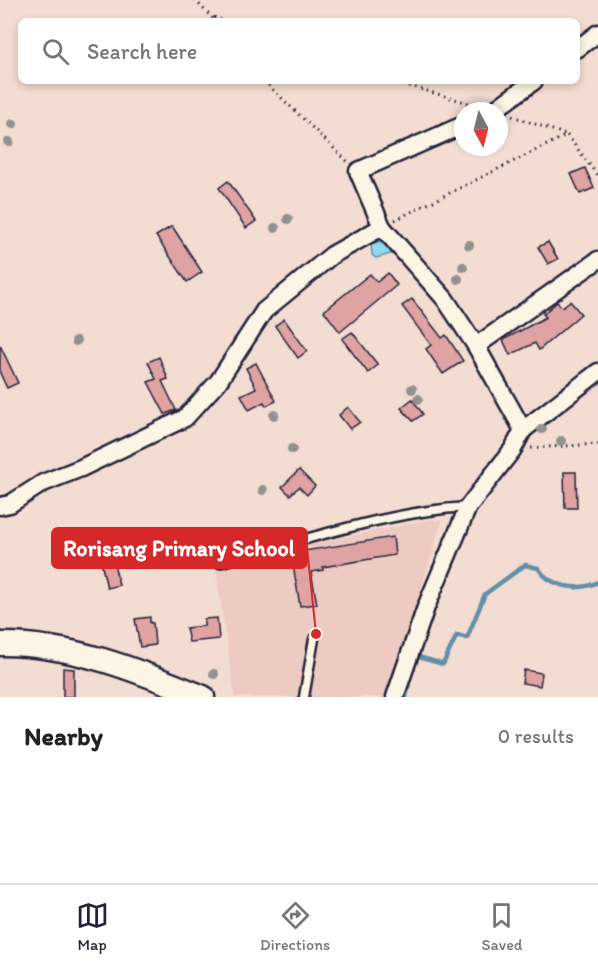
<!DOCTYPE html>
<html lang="en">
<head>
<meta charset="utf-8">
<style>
	body { margin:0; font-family:Itim,sans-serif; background:#f6f6f6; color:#222 }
	.compass { position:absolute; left:454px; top:102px; width:54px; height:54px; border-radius:50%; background:#fff; box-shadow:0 3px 9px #0003; rotate:173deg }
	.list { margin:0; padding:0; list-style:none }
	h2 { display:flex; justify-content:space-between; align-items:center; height:78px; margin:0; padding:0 24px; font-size:26px }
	h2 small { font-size:20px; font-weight:400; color:#767676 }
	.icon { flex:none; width:33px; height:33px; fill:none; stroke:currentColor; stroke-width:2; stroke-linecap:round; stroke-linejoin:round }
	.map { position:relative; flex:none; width:598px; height:697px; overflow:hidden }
	.search { position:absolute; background:#fff; box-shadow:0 3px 9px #0003; left:18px; right:18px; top:18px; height:66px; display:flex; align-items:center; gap:15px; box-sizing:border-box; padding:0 21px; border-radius:9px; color:#767676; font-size:22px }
	.sheet { height:186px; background:#fff }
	nav { display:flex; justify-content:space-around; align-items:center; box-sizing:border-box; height:84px; border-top:2px solid #e0e0e0; background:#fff; font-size:16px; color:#767676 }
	nav a { display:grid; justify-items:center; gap:3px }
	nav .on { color:#22223b }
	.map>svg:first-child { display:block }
	.built { fill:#edcbc3 }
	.water { fill:#90d7f2; stroke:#648fa9; stroke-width:1.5 }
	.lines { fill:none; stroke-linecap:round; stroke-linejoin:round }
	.stream { stroke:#648fa9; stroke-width:4.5 }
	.building { fill:#dea3a2; stroke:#22223b; stroke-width:1.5 }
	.lane-casing { stroke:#22223b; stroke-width:13 }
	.street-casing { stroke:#22223b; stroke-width:21 }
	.secondary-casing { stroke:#22223b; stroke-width:27 }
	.path { stroke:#22223b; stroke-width:3; stroke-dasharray:1.5 4.5; stroke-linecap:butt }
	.lane { stroke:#fcf5e5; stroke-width:8 }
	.street { stroke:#fcf5e5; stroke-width:16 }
	.secondary { stroke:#fcf5e5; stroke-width:22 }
	.tree { fill:#93918e }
	.leader { fill:none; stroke:#d62828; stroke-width:2 }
	.callout-dot { fill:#d62828; stroke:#fcf5e5; stroke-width:2 }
	.callout { fill:#d62828; stroke:#d62828; stroke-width:2 }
	.callout-label { font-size:22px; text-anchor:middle; font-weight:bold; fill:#fff }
</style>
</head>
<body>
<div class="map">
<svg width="598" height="697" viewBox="0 0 598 697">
	<rect width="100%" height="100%" fill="#f3dcd1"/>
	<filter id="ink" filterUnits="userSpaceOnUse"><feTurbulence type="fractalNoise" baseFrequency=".0167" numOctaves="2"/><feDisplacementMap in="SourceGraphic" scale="12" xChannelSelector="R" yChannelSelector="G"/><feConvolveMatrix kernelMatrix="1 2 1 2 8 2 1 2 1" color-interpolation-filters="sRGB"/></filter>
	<g filter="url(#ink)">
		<polygon class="built" points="432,519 442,521 388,697 235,697 216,571 283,550"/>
		<polygon class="water" points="380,241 389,247 391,254 376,258 372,255 371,244"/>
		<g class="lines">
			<g class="stream">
				<path d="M 415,659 L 415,656 L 443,664 L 457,635 L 467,638 L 485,594 L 525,565 L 538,568 C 550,587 578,592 598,582"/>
				<polyline points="406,697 411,673"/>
			</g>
		</g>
		<g class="building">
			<polygon points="585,168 594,188 580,194 571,174"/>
			<polygon points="228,181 256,221 246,228 219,188"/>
			<polygon points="172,226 202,272 187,282 156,236"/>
			<polygon points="548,242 558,259 548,264 538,247"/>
			<polygon points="388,273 397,285 340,332 324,311 370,274 377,282"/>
			<polygon points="412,299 442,338 446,335 463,361 443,374 426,349 431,345 402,306"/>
			<polygon points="570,301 581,314 539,350 535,343 510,355 503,340 546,317 543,314 557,302 562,307"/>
			<polygon points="284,319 307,351 298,358 275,326"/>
			<polygon points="352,332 378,365 368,373 342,339"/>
			<polygon points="0,345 18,383 7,388 0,373"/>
			<polygon points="159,357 168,379 162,381 176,410 165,414 148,382 156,379 148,362"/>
			<polygon points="256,363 276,401 266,406 264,402 249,410 241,395 256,388 246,368"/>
			<polygon points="412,399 423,414 413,421 401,408"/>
			<polygon points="348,407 360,422 350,429 339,415"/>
			<polygon points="299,470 315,486 307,495 299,487 290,495 282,487"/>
			<polygon points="564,472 576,472 577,508 565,508"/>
			<polygon points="107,533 119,585 107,588 95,536"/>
			<polygon points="393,537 395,555 323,567 323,570 311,572 317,604 300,606 291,553"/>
			<polygon points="150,617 150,623 153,623 155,645 140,647 135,619"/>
			<polygon points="217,618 219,639 189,642 186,628 204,626 204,619"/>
			<polygon points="63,668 74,669 74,697 63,697"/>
			<polygon points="524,670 542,673 540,686 522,683"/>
		</g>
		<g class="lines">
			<g class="lane-casing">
				<g id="lane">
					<path d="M 219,563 C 297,543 388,511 468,507"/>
					<polyline points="304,697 314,639"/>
				</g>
			</g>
			<g class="street-casing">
				<g id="street">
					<polyline points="577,49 598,33"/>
					<polyline points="493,111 534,81"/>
					<polyline points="382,227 358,171 463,125"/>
					<polyline points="476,346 598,260"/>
					<polyline points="523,430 598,372"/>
					<polyline points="0,506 10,504 43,483 81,468 185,418 218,382 264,311 332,255 382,227 445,299 476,346 523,430 513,449 468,507 426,607 395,697"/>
				</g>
			</g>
			<g class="secondary-casing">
				<path id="secondary" d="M 0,644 C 70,643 139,671 203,697"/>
			</g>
			<g class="path">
				<polyline points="195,0 215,21"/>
				<polyline points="214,17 224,21"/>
				<polyline points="264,81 348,162"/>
				<polyline points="392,81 479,106"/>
				<polyline points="512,116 567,135"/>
				<polyline points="395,220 567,135 598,176"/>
				<polyline points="531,448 598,444"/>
			</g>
			<use href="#lane" class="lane"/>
			<use href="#street" class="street"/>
			<use href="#secondary" class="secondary"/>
		</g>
		<g class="tree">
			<circle cx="13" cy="124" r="5"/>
			<circle cx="9" cy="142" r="5"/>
			<circle cx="288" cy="219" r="5"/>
			<circle cx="275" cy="228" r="5"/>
			<circle cx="469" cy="245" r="5"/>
			<circle cx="463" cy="267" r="5"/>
			<circle cx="458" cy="279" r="5"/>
			<circle cx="76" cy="341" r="5"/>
			<circle cx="412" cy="389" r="5"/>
			<circle cx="418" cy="399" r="5"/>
			<circle cx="274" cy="415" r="5"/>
			<circle cx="542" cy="429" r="5"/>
			<circle cx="561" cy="441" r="5"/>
			<circle cx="292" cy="449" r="5"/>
			<circle cx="263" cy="490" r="5"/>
			<circle cx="214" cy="674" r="5"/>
		</g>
	</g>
	<path class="leader" d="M316 634L307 548"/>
	<circle class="callout-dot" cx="316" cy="634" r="6"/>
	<rect class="callout" x="52" y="528" width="255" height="40" rx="6"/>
	<g class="callout-label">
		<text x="179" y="556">Rorisang Primary School</text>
	</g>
</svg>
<svg class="compass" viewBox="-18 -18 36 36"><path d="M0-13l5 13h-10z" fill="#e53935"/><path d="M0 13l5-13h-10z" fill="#767676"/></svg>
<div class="search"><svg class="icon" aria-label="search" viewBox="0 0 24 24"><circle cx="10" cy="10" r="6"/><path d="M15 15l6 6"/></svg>Search here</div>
</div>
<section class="sheet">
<h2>Nearby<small>0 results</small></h2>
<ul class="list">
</ul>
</section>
<nav>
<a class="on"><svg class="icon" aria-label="map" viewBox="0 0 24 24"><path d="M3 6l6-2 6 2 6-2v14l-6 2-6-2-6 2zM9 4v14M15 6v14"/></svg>Map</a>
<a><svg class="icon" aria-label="directions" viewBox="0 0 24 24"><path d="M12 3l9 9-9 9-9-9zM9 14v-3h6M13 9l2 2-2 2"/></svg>Directions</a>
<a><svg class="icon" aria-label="saved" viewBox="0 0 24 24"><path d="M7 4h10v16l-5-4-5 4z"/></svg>Saved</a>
</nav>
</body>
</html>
